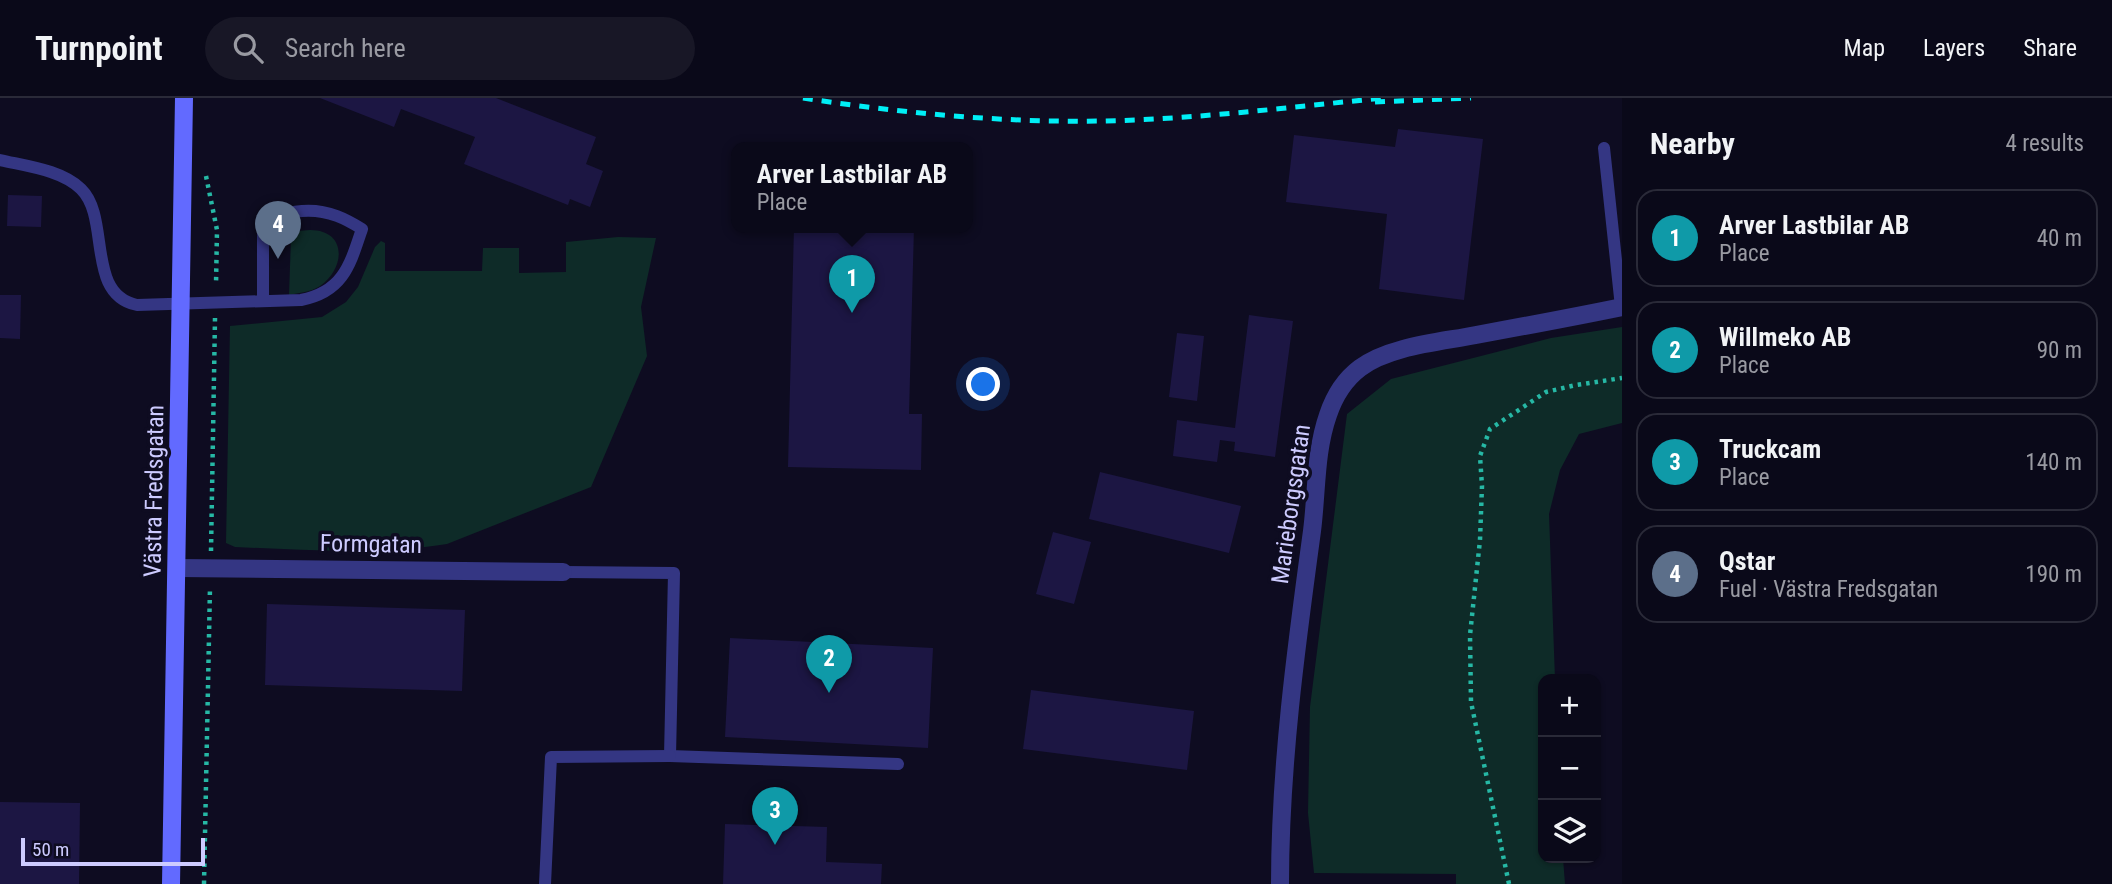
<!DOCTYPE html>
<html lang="en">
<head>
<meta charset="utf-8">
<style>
	body { margin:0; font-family:"Roboto Condensed",sans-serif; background:#181726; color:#f1f3f6 }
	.controls { position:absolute; right:21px; bottom:21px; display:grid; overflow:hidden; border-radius:14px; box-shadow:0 2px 5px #0004 }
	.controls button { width:63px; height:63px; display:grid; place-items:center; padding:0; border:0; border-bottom:2px solid #2a2a38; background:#0a0919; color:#f1f3f6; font:35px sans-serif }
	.scale { position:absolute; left:21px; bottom:18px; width:184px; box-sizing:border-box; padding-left:7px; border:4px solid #cdcbff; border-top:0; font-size:19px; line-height:24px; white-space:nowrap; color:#cdcbff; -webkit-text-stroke:5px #0e0c21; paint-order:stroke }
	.you { position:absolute; left:984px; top:287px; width:24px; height:24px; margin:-18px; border:5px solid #fff; border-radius:50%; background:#1a73e8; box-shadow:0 0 0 10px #1a73e833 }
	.badge { display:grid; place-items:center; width:46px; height:46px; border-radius:50%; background:#d93025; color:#fff; font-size:23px; font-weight:700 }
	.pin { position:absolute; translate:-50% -58px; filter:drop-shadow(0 2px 4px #0008) }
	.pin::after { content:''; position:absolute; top:37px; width:24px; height:21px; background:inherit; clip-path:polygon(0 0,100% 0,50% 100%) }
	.popup { position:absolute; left:731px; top:44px; width:242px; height:91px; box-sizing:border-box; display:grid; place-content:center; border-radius:14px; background:#0a0919; filter:drop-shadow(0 2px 5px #0005); font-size:23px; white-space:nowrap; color:#999aa2 }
	.popup b { font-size:26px; color:#f1f3f6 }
	.popup::after { content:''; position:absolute; left:50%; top:100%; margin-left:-14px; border:14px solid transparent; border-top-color:#0a0919 }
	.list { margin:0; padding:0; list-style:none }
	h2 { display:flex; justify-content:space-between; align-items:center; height:91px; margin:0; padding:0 28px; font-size:30px }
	h2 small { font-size:23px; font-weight:400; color:#999aa2 }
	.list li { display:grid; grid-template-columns:46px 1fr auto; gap:21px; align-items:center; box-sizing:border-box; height:98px; margin:0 14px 14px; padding:0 14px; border:2px solid #2a2a38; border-radius:21px }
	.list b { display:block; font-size:26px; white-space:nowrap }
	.list p { margin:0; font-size:23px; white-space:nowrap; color:#999aa2 }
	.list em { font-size:23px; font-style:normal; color:#999aa2 }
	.icon { flex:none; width:38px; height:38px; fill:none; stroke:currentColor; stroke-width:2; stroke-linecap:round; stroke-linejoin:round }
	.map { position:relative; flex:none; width:1622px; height:786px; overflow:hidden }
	header { display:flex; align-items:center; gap:42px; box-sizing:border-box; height:98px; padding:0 35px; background:#0a0919; border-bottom:2px solid #2a2a38 }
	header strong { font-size:33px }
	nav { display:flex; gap:38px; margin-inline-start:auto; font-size:24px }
	.search { width:490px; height:63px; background:#181726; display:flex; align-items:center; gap:18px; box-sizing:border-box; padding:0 24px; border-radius:38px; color:#999aa2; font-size:26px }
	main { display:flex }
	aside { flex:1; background:#0a0919 }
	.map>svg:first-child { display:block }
	.green { fill:#0e2b28 }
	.building { fill:#1c1643 }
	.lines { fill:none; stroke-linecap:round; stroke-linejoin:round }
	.path { stroke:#26b8a5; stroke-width:4.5; stroke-dasharray:3.5 5; stroke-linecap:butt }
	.lane { stroke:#343683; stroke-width:12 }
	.street { stroke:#343683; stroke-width:18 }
	.secondary { stroke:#626aff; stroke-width:18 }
	.rail { stroke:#00eff6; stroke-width:5; stroke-dasharray:10 9; stroke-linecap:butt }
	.labels { text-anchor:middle; stroke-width:7; stroke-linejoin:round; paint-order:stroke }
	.street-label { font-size:24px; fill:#cdcbff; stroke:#0e0c21 }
</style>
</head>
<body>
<header>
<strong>Turnpoint</strong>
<div class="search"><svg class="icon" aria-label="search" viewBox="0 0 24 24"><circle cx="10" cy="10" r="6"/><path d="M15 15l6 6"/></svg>Search here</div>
<nav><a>Map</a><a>Layers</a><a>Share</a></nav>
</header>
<main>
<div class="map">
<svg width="1622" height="786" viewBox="0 0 1622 786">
	<rect width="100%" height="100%" fill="#0e0c21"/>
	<g class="green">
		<path d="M 310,132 C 347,132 346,170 320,188 C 311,194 299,195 289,197 L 291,140 L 298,133 Z"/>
		<path d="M 618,139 L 656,140 L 641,209 L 647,258 L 591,389 L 447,446 C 378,457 305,452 235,449 L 226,445 L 230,228 L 322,219 L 346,204 L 358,189 L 375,149 L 381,143 L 385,145 L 385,173 L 482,173 L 483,150 L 519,150 L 519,175 L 566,174 L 566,144 Z"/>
		<polygon points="1622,229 1622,325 1579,336 1560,372 1549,416 1555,581 1543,581 1543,760 1563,760 1565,786 1456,786 1456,776 1314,775 1308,715 1310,609 1347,316 1391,281 1551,240"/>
	</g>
	<g class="building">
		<polygon points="320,0 496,0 596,39 586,66 603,73 590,109 570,101 568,107 464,66 475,39 401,11 394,29"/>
		<polygon points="1398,31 1483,41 1464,202 1379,191 1387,116 1286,104 1294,37 1395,49"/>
		<polygon points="8,97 42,98 41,129 7,128"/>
		<polygon points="794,129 914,129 909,316 922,316 921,372 788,369"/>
		<polygon points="0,197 21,197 20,241 0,240"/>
		<polygon points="1249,217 1293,223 1275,359 1234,353 1235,344 1220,342 1217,364 1173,358 1177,322 1235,330"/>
		<polygon points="1177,235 1204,238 1197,303 1169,299"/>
		<polygon points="1100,374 1241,408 1229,455 1089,421"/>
		<polygon points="1053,434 1091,444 1074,506 1036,496"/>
		<polygon points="267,506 465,512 462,593 265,587"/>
		<polygon points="730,540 933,550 928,650 725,639"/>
		<polygon points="1031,592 1194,613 1187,672 1023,651"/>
		<polygon points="0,704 80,705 79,786 0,786"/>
		<polygon points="725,726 827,729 826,764 882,766 881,786 723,786"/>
	</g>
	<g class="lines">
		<g class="path">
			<polyline points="206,78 217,132 216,187"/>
			<polyline points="211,453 215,220"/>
			<polyline points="204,786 210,489"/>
			<polyline points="1509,786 1471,604 1470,537 1480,442 1482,388 1480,358 1490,331 1546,294 1576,287 1622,280"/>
		</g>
		<g class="lane">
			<polyline points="1604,50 1621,209"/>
			<path d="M 0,62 C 26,68 62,72 81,91 C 111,120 85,196 137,207 L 301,202 C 343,194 350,167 362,131 C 354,126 345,121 337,118 C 313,109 275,110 263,135 L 263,203"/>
			<polyline points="563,474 674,475 670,658 898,666"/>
			<polyline points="545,786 551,659 670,658"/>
		</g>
		<g class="street">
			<polyline points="178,470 563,474"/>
			<path d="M 1280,786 C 1280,668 1296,550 1312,433 C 1317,394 1315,354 1328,317 C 1334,299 1344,282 1360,270 C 1389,248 1441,244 1476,237 C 1525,228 1573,219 1622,209"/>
		</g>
		<polyline class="secondary" points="171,786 184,0"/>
		<g class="rail">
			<path d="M 803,0 C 900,15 1005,25 1104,23 C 1197,21 1291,9 1384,0"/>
			<polyline points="1375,4 1471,0"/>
		</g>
	</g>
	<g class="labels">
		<g class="street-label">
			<text transform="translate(154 393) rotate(-89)" y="8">Västra Fredsgatan</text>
			<text transform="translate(1291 406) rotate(-82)" y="8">Marieborgsgatan</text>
			<text transform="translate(371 446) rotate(1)" y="8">Formgatan</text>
		</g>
	</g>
</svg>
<div class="controls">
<button>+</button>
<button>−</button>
<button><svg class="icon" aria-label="layers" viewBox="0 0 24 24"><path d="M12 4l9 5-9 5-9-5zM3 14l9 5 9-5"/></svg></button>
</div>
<div class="scale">50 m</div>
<div class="you"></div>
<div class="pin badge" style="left:852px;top:215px;background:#0f9aa8">1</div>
<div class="popup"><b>Arver Lastbilar AB</b>Place</div>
<div class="pin badge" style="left:829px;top:595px;background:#0f9aa8">2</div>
<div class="pin badge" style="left:775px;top:747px;background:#0f9aa8">3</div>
<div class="pin badge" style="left:278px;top:161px;background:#5c6f8a">4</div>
</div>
<aside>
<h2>Nearby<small>4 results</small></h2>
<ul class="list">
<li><span class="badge" style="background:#0f9aa8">1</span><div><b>Arver Lastbilar AB</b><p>Place</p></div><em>40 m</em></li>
<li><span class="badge" style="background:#0f9aa8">2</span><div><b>Willmeko AB</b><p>Place</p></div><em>90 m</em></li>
<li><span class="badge" style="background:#0f9aa8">3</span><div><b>Truckcam</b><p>Place</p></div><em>140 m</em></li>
<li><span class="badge" style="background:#5c6f8a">4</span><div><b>Qstar</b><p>Fuel · Västra Fredsgatan</p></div><em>190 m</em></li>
</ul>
</aside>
</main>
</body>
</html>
